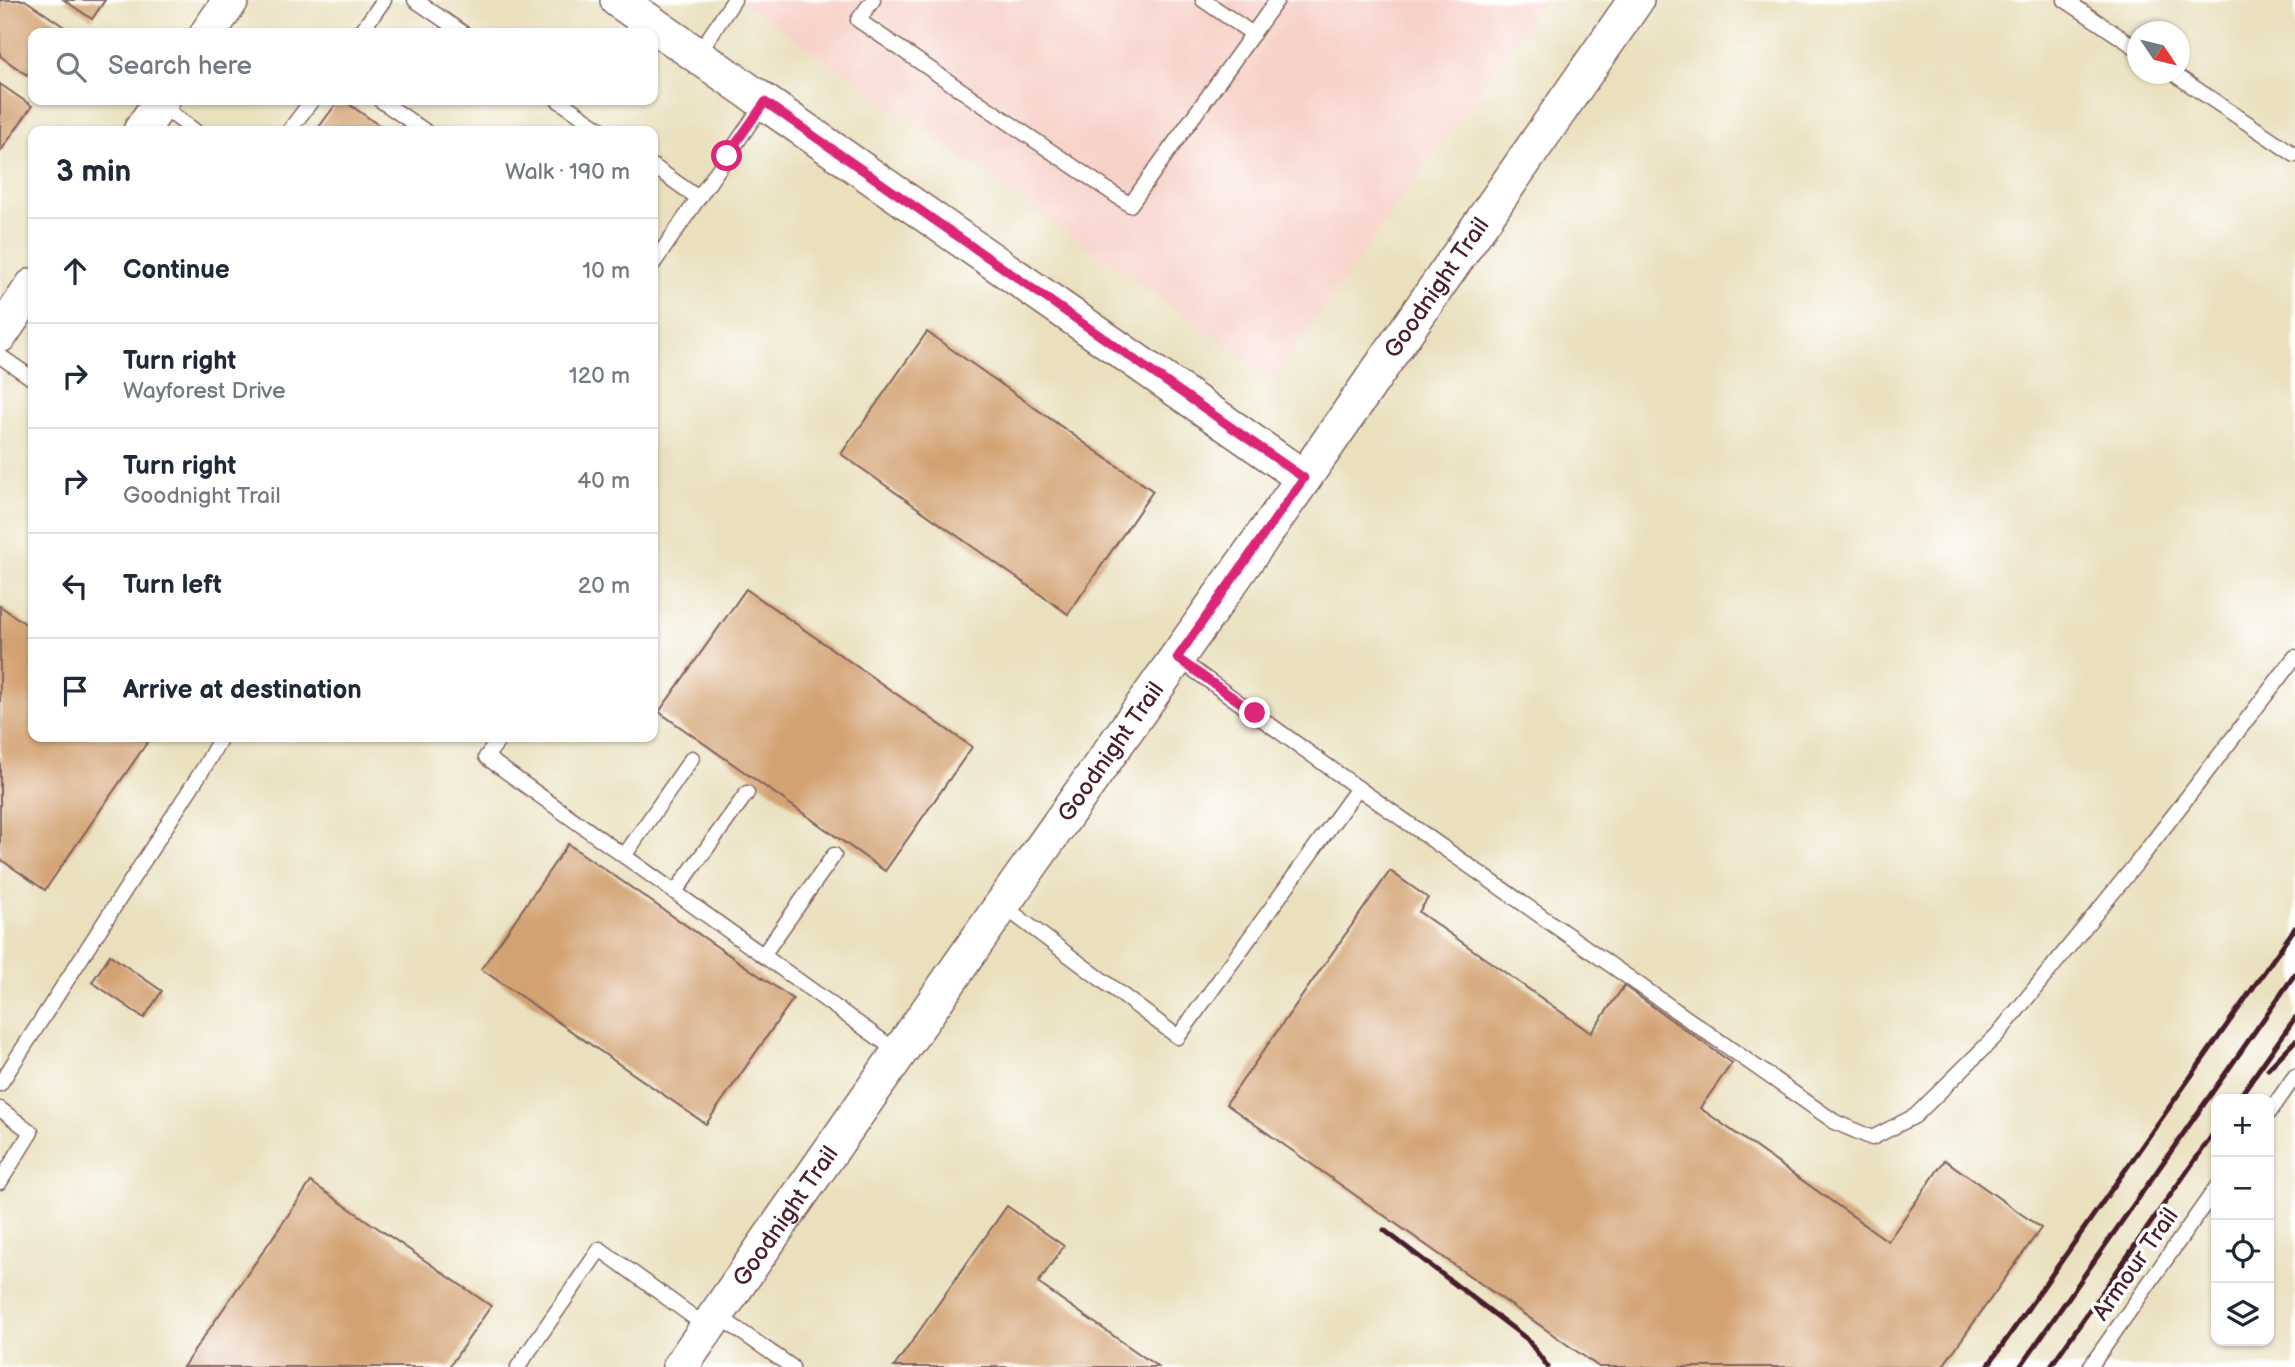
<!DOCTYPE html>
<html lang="en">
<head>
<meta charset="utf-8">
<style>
	body { margin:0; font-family:"Balsamiq Sans",sans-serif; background:#f2f2f3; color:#1f2937 }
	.controls { position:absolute; right:21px; bottom:21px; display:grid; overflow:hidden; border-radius:14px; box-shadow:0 2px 5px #0004 }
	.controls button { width:63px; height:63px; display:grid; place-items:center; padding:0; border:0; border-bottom:2px solid #e0e1e3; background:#fff; color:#1f2937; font:35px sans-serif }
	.compass { position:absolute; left:2127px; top:21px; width:63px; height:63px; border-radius:50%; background:#fff; box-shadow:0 2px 5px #0004; rotate:125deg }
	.stop { position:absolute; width:21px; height:21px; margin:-16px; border:5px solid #db2777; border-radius:50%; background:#fff }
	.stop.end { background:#db2777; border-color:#fff; box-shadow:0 2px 7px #0008 }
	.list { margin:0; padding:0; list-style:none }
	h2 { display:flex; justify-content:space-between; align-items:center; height:91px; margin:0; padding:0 28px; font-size:30px }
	h2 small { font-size:23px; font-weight:400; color:#747a83 }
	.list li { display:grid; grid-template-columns:46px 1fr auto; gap:21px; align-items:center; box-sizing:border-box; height:105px; padding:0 28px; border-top:2px solid #e0e1e3 }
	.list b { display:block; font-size:26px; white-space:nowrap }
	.list p { margin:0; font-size:23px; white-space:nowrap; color:#747a83 }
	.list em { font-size:23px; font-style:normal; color:#747a83 }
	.icon { flex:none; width:38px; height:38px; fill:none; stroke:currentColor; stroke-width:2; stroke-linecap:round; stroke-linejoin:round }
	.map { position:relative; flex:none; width:2295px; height:1367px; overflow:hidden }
	.search { position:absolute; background:#fff; box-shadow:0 2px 5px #0004; left:28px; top:28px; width:630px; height:77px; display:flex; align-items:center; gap:18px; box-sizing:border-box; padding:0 24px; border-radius:14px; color:#747a83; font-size:26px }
	.panel { position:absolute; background:#fff; box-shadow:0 2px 5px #0004; left:28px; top:126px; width:630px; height:616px; border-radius:14px }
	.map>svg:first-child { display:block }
	.built { fill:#f7d1c8 }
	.building { fill:#d3a272 }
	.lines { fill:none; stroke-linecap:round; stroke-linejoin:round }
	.service-casing { stroke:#82635e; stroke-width:17 }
	.tertiary-casing { stroke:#82635e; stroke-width:38 }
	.service { stroke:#fff; stroke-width:14 }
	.tertiary { stroke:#fff; stroke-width:35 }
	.rail { stroke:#4a1f2b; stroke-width:5 }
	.route { stroke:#db2777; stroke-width:9 }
	.labels { text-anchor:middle; stroke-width:7; stroke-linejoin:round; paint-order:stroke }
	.street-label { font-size:24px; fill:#4a1f2b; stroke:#fff }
</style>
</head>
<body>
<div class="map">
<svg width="2295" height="1367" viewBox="0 0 2295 1367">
	<rect width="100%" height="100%" fill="#fff"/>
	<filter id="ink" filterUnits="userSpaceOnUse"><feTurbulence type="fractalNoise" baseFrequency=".0143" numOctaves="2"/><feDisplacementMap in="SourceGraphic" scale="14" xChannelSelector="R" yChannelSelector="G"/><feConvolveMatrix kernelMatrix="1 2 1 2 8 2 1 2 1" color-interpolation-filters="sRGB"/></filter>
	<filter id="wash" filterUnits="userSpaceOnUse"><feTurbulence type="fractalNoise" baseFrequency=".00686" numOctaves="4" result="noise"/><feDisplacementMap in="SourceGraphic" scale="28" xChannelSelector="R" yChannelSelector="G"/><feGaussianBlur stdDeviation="1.57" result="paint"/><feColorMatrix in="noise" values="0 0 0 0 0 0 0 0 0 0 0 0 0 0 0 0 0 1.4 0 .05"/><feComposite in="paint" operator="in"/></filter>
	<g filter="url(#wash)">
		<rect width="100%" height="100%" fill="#eae0be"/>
		<polygon class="built" points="740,0 1543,0 1274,379"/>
		<g id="blocks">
			<g class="building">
				<polygon points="0,0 25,0 73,33 33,33 33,66 27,75 0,56"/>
				<polygon points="64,0 105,0 92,19"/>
				<polygon points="0,84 32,106 0,152"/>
				<polygon points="339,100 343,100 387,131 316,131"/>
				<polygon points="927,332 1153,491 1068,614 841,454"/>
				<polygon points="746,589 972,747 885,871 659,712"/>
				<polygon points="0,606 33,629 33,737 151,737 45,890 0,859"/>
				<polygon points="568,844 793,999 706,1124 481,969"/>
				<polygon points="1390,871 1428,898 1419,912 1591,1033 1624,986 1732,1063 1700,1108 1888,1241 1945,1160 2041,1228 1942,1367 1599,1367 1226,1104"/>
				<polygon points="110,955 162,991 144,1018 92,982"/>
				<polygon points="311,1182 491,1306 449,1367 183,1367"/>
				<polygon points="1007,1206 1064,1246 1038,1283 1158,1367 894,1367"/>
			</g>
		</g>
	</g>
	<g filter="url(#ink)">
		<use href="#blocks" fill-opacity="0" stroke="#82635e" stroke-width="2"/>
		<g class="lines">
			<g class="service-casing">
				<g id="service">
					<polyline points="415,0 463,33"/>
					<polyline points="873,0 858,20 1130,205 1277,0"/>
					<polyline points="1203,0 1253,34"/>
					<polyline points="2065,0 2138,49"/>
					<polyline points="360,33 384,0"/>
					<polyline points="698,54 734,0"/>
					<polyline points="2174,74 2295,155"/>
					<polyline points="380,100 425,131"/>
					<polyline points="558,100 603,131"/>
					<polyline points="160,105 195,131"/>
					<polyline points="289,131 312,100"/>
					<polyline points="653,166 698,198"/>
					<polyline points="653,264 764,103"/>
					<polyline points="0,356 33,379"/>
					<polyline points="501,737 486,757 898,1052"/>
					<polyline points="1358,788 1835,1122 1872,1138 1915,1116 1997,1035 2136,864 2295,657"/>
					<polyline points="624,856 692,758"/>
					<polyline points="675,892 747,793"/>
					<polyline points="1002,905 1178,1037 1358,788 1177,658"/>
					<polyline points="763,955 834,855"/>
					<polyline points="0,1084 205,766 221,737"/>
					<polyline points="0,1109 31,1132 0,1182"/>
					<polyline points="2269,1113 2295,1076"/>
					<polyline points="717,1315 792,1367"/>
					<polyline points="518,1367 600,1249 707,1327"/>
					<polyline points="2090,1367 2216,1188"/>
				</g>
			</g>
			<g class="tertiary-casing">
				<g id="tertiary">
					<polyline points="618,0 1304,478"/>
					<polyline points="208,33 231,0"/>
					<polyline points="141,131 162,100"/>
					<polyline points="0,335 33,286"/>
					<path id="s1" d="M 680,1367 L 1002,905 L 1304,478 L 1636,0"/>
				</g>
			</g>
			<use href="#service" class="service"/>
			<use href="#tertiary" class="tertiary"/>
			<g class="rail">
				<polyline points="2268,1069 2295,1041"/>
				<polyline points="2238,1099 2295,1018"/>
				<polyline points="1384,1230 1527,1339 1548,1367"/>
				<polyline points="1987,1367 2295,928"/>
				<polyline points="2020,1367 2295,974"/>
				<polyline points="2050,1367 2216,1130"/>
			</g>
		</g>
	</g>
	<g class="lines" filter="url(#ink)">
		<polyline class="route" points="727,156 765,102 1304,478 1177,658 1255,713"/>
	</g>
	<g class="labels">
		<g class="street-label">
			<text dy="8" stroke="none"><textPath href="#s1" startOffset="1318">Goodnight Trail</textPath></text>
			<text dy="8" stroke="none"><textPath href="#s1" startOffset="751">Goodnight Trail</textPath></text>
			<text dy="8" stroke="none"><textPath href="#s1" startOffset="184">Goodnight Trail</textPath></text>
			<text transform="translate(2135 1264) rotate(-55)" y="8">Armour Trail</text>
		</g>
	</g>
</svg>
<div class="controls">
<button>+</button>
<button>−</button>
<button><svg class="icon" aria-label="locate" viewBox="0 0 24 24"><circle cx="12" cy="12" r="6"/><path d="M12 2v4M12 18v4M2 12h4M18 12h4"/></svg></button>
<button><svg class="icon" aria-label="layers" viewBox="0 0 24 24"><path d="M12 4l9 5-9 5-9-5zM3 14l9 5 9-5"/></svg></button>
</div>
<svg class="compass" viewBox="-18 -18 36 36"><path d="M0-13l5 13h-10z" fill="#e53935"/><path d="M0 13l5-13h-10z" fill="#747a83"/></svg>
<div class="stop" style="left:727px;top:156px"></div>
<div class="stop end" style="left:1255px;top:713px"></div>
<div class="search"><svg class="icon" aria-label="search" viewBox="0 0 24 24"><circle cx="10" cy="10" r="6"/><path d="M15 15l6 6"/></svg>Search here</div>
<section class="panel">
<h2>3 min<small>Walk · 190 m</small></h2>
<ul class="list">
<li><svg class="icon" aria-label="ahead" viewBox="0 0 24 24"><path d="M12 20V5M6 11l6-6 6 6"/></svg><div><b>Continue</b></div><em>10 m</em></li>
<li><svg class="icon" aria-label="right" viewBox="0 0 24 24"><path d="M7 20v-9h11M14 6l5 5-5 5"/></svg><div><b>Turn right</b><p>Wayforest Drive</p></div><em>120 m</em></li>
<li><svg class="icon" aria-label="right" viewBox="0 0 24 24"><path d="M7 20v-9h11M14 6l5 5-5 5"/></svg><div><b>Turn right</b><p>Goodnight Trail</p></div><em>40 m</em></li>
<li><svg class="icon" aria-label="left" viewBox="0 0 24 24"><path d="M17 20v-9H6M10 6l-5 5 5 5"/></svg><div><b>Turn left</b></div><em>20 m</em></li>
<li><svg class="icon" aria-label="arrive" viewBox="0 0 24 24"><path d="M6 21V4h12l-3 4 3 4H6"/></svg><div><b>Arrive at destination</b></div></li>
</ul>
</section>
</div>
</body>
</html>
